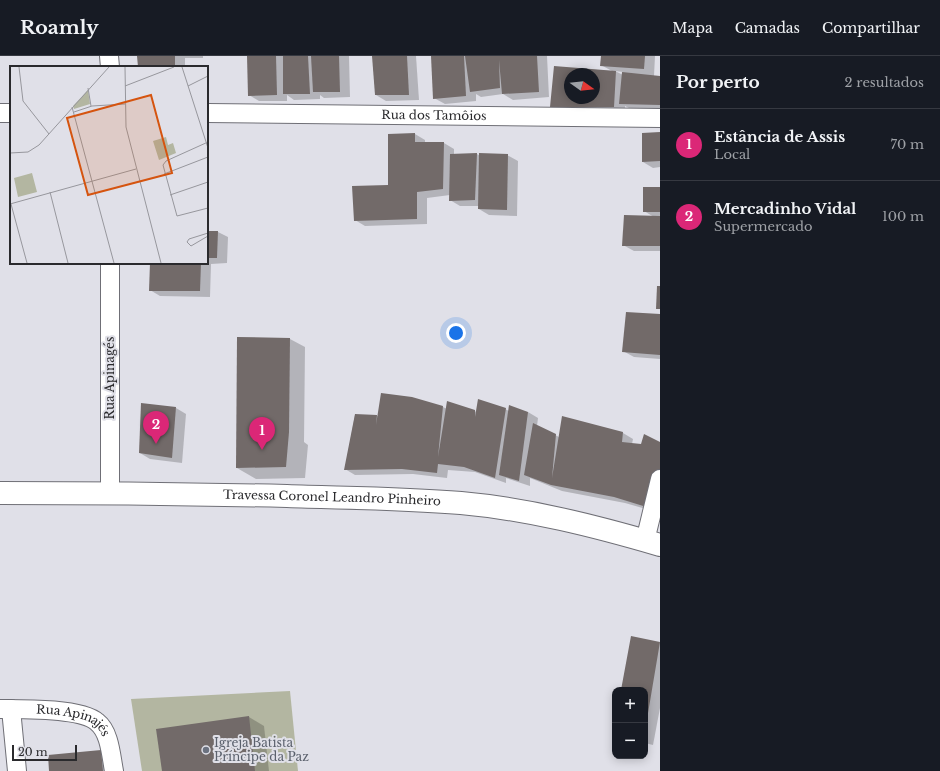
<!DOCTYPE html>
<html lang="pt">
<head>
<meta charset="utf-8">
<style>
	body { margin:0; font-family:"Libre Baskerville",serif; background:#242831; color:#f1f3f6 }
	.controls { position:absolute; right:12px; bottom:12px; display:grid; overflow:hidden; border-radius:8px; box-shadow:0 2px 10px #0003 }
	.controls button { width:36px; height:36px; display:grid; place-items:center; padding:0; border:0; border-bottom:1px solid #363941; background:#171b24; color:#f1f3f6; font:20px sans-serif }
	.compass { position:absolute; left:564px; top:12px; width:36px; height:36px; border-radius:50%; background:#171b24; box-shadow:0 2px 10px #0003; rotate:105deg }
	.scale { position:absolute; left:12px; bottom:10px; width:65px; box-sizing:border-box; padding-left:4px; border:2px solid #2a2a2d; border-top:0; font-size:11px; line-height:14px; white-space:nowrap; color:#2a2a2d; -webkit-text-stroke:3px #e0e0e8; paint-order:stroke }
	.you { position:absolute; left:456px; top:277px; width:14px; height:14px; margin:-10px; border:3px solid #fff; border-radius:50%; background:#1a73e8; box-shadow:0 0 0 6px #1a73e833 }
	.badge { display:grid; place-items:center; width:26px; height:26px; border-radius:50%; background:#db2777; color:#fff; font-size:13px; font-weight:700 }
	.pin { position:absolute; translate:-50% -33px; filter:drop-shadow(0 1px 2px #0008) }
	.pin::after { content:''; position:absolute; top:21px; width:14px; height:12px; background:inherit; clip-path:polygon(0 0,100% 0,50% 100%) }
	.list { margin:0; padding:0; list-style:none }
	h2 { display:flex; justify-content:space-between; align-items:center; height:52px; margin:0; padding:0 16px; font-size:17px }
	h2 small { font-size:13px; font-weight:400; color:#9ea1a6 }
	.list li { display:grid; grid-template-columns:26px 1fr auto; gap:12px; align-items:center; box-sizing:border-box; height:72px; padding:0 16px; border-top:1px solid #363941 }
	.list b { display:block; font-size:15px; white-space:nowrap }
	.list p { margin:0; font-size:13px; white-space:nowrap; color:#9ea1a6 }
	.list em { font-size:13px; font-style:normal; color:#9ea1a6 }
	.map { position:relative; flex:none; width:660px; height:715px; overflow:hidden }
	header { display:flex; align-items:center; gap:24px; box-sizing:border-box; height:56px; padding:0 20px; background:#171b24; border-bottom:1px solid #363941 }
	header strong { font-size:19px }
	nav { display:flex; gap:22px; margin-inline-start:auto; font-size:14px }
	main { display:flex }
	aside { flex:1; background:#171b24 }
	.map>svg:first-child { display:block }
	.green { fill:#b3b6a1 }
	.shadow { fill:#0003; fill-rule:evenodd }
	.building { fill:#726a69; fill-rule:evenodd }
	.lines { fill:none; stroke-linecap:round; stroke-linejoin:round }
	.minor-casing { stroke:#6f6f76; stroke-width:20 }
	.tertiary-casing { stroke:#6f6f76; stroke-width:24 }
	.minor { stroke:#fff; stroke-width:18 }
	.tertiary { stroke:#fff; stroke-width:22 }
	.worship-dot { fill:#6b7280; stroke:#e0e0e8; stroke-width:1.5 }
	.labels { text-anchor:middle; stroke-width:4; stroke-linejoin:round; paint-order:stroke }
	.street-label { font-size:12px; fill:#2a2a2d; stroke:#e0e0e8 }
	.worship-label { font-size:12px; fill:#5b616d; stroke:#e0e0e8; text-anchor:start }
	.inset-road { fill:none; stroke:#97979d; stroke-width:1 }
	.view { fill:#d5540f; fill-opacity:0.15; stroke:#d5540f; stroke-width:2 }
	.inset-edge { fill:none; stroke:#2a2a2d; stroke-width:2 }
</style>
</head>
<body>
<header>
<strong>Roamly</strong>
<nav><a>Mapa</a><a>Camadas</a><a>Compartilhar</a></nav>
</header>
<main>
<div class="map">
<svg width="660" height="715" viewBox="0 0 660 715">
	<rect width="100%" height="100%" fill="#e0e0e8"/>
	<polygon class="green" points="290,635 298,715 142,715 131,643"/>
	<g class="shadow">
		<polygon points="138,0 203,0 203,2 185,2 185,11 139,11"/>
		<polygon points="248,0 349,0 350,41 324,42 320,39 320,43 294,44 287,39 287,45 259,45 249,39"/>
		<polygon points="373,0 416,0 419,44 386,45 376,39"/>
		<polygon points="432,0 547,0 549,41 513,44 503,38 481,41 476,38 476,45 445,48 434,42"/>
		<path d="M 602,0 L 655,0 L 654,20 L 660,21 L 660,54 L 631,53 L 625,50 L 625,56 L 561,56 L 551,50 L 555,11 L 612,15 L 601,9 ZM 615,15 L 623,16 L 623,19 ZM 570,18 L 594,18 L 594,42 L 570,42 Z"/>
		<polygon points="660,77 660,111 653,112 643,106"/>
		<polygon points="415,78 425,84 425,87 444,87 454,93 454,99 477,98 480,100 507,99 518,105 517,160 489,159 479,153 479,150 460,150 450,144 450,139 427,142 427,168 365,170 355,164 389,130"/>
		<polygon points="660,132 660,195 634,195 623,189 654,161 644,155"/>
		<polygon points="207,176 218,176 228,181 227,207 211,208 210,241 160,240 150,234 151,207 207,207"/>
		<polygon points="660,259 660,303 634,301 623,295"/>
		<polygon points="290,283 305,291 304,386 308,389 305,422 256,423 237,412"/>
		<polygon points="448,346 477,356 505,353 509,355 528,356 538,362 537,370 559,381 623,377 633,383 632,388 642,389 660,388 660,457 625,447 562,435 530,422 530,430 506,422 506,427 475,416 448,414 447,422 413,418 355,419 345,413 355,359 379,360 443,351 447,353"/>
		<polygon points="176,352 186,358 182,407 150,403 140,397"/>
		<polygon points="632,582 660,587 660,652 653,689 645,687 645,634 622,634"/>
		<polygon points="249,661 264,670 269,715 163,715"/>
		<polygon points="615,668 615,678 613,677"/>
		<polygon points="101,695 111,701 113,715 50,715"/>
	</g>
	<g class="building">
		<polygon points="137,0 175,0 175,11 138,11"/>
		<polygon points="247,0 276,0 277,39 248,40"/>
		<polygon points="283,0 308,0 310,38 283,38"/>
		<polygon points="311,0 339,0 340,36 313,36"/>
		<polygon points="372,0 407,0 409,39 375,39"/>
		<polygon points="431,0 464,0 466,40 433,43"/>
		<polygon points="465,0 537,0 539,36 502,38 499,4 500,32 470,36"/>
		<polygon points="601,0 645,0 644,13 600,10"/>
		<path d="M 554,10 L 616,15 L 614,51 L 550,51 ZM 570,18 L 594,18 L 594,42 L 570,42 Z"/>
		<polygon points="622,16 660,20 660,49 619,48"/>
		<polygon points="660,76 660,105 642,106 642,77"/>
		<polygon points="415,77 415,86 444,86 443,133 417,136 417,163 354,165 352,130 388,129 388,78"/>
		<polygon points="477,97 475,144 449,145 450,98"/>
		<polygon points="479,97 508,98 507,154 478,153"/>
		<rect x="643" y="131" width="17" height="25"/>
		<polygon points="624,159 660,160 660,190 622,190"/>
		<polygon points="207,175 218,175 217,202 207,202"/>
		<polygon points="150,207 201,207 200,235 149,235"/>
		<polygon points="657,230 660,230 660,253 656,253"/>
		<polygon points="626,256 660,258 660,299 622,296"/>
		<polygon points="237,281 290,282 289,376 286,411 236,412"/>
		<polygon points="381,337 412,341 443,350 438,401 447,345 475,354 475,361 478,343 506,352 495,422 464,411 438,408 437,417 402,413 344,414 355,358 377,359 376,369"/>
		<polygon points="141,347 176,351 172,402 139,397"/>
		<polygon points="509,349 528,356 519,425 499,419"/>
		<polygon points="562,360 623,376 622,386 641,388 644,378 660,386 660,423 653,453 614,441 551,429 524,419 533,367 556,378 552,422"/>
		<polygon points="631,580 660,586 646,669 645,634 621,634"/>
		<polygon points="249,660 255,715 162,715 156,673"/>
		<polygon points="101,694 103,715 49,715 48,699"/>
	</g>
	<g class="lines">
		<g class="minor-casing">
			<g id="minor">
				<polyline points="109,0 110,11"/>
				<polyline points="0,57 11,57"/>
				<path id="s1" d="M 207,57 L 660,62"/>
				<polyline points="110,437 110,207"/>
				<polyline points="645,485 660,423"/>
				<path id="s2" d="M 0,653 C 22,653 81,652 97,666 C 110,676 111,700 114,715"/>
				<polyline points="11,653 17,715"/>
			</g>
		</g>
		<g class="tertiary-casing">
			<g id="tertiary">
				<path id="s3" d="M 0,437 C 96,437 192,438 287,440 C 345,442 403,442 461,447 C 528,453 595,470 660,489"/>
			</g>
		</g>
		<use href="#minor" class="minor"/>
		<use href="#tertiary" class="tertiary"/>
	</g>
	<circle class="worship-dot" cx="206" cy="694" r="4"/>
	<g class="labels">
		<g class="street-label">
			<text dy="4" stroke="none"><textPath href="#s1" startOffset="227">Rua dos Tamôios</textPath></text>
			<text transform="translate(110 322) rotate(-90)" y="4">Rua Apinagés</text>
			<text dy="4" stroke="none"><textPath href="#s3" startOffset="332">Travessa Coronel Leandro Pinheiro</textPath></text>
			<text dy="4" stroke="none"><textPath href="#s2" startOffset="76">Rua Apinajés</textPath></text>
		</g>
		<g class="worship-label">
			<text x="214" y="691">Igreja Batista<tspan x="214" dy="14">Príncipe da Paz</tspan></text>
		</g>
	</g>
	<g transform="translate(10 10)">
		<rect width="198" height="198" fill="#e0e0e8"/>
		<path d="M 78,24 L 80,38 L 64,43 L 63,40 ZM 156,71 L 158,79 L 163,77 L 166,87 L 149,94 L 143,75 ZM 22,107 L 27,126 L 8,131 L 4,112 Z" fill="#b3b6a1"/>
		<path class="inset-road" d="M 9,1 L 13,35 L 39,68M 115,1 L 116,61 L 151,197M 172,1 L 198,82M 115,20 L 164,1M 178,20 L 198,10M 78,22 L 81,40M 62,41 L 104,197M 64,46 L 82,40 L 115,38M 198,76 L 156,95 L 153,99 L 167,150 L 198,142M 0,87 L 18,86 L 29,79 L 99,1M 154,108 L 198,91M 40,126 L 58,197M 160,129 L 198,116M 0,138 L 126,103M 1,138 L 17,197M 198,167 L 179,173 L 177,176 L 181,180 L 198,170"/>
		<path class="view" d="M 141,29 L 162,107 L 78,129 L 57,52 Z"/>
		<rect width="198" height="198" class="inset-edge"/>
	</g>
</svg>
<div class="controls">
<button>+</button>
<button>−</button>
</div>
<svg class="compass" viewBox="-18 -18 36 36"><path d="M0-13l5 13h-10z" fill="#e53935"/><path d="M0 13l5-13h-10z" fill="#9ea1a6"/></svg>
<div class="scale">20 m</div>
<div class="you"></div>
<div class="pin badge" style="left:262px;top:394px">1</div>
<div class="pin badge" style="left:156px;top:388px">2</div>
</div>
<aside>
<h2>Por perto<small>2 resultados</small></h2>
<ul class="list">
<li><span class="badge">1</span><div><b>Estância de Assis</b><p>Local</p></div><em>70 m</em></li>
<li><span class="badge">2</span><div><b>Mercadinho Vidal</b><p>Supermercado</p></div><em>100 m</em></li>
</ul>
</aside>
</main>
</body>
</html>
